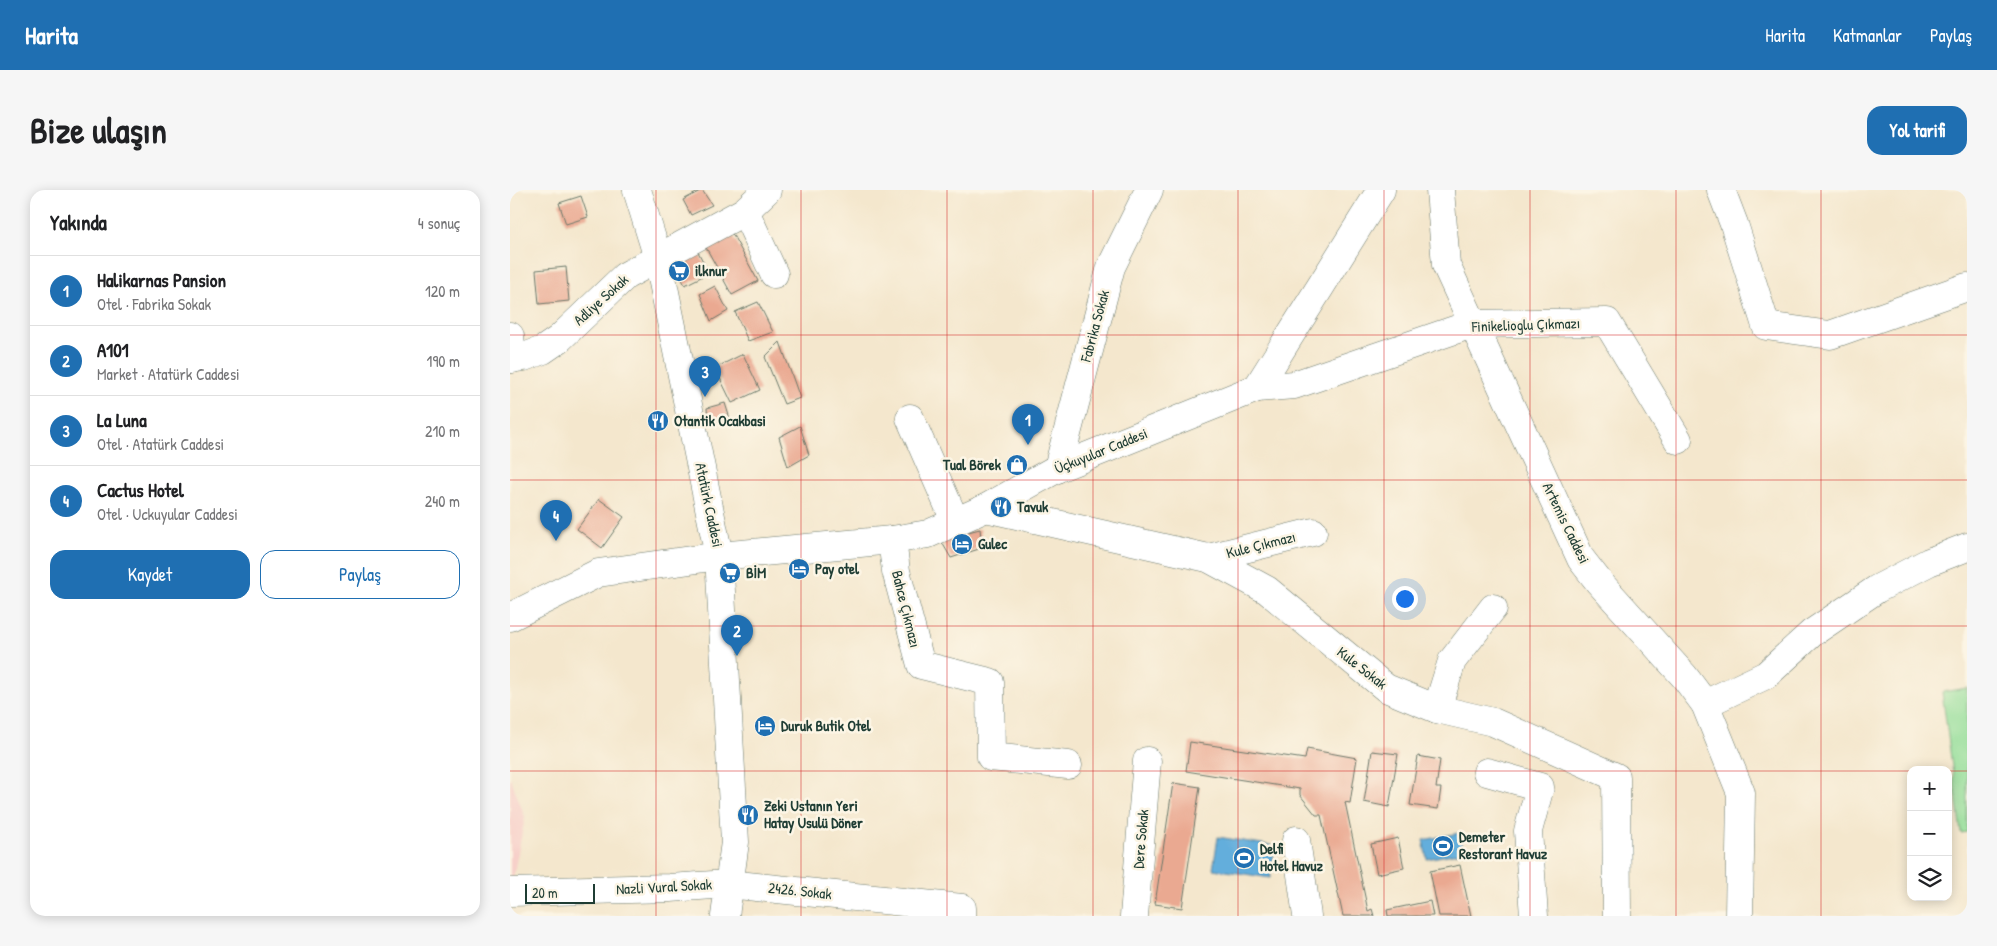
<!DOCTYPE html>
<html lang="tr">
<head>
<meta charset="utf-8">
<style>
	body { margin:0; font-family:"Patrick Hand",sans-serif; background:#f6f6f6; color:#202124 }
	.controls { position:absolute; right:15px; bottom:15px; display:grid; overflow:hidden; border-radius:10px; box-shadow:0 2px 12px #0003 }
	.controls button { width:45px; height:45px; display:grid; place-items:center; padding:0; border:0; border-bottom:1px solid #e0e0e0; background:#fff; color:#202124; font:25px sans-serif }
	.scale { position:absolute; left:15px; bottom:12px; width:70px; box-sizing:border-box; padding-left:5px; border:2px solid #1f3d34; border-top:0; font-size:14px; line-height:18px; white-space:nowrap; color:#1f3d34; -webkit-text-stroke:4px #fcf5e5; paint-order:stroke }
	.you { position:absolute; left:894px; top:408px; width:18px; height:18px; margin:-12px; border:4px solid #fff; border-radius:50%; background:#1a73e8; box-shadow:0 0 0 8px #1a73e833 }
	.badge { display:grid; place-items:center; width:32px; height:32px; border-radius:50%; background:#1f6fb2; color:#fff; font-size:16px; font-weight:700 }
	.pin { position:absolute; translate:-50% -41px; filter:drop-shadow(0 1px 2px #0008) }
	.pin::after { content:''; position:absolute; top:26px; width:18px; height:15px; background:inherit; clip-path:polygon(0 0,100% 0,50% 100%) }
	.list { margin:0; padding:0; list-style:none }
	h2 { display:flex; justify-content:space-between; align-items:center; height:65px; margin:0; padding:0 20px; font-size:21px }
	h2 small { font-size:16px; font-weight:400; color:#757577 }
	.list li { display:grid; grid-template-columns:32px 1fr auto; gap:15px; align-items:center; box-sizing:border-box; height:70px; padding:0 20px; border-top:1px solid #e0e0e0 }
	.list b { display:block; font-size:19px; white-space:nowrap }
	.list p { margin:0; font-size:16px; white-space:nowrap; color:#757577 }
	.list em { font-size:16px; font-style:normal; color:#757577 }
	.actions { display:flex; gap:10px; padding:15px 20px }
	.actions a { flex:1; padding:11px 0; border:1px solid #1f6fb2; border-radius:15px; text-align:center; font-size:18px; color:#1f6fb2 }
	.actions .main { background:#1f6fb2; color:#fff }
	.icon { flex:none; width:28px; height:28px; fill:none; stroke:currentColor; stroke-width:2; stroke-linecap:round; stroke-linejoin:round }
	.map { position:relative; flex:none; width:1457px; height:726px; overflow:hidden; border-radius:15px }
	header { display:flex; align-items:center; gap:30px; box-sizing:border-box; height:70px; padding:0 25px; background:#1f6fb2; color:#fff }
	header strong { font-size:24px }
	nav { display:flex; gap:28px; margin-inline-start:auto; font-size:18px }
	.intro { display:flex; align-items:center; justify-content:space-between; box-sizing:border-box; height:120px; padding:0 30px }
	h1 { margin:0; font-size:35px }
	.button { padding:12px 22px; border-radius:15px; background:#1f6fb2; color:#fff; font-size:18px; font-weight:700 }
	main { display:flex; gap:30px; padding:0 30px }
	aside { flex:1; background:#fff; border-radius:15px; box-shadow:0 2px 12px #0003 }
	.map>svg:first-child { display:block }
	.built { fill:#f7d0c9 }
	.green { fill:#94de9a; stroke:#5a8e67 }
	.water { fill:#63aedc; stroke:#417688 }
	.building { fill:#eaa991 }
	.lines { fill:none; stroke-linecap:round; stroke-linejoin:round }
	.minor-casing { stroke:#6a786a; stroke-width:29 }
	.minor { stroke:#fff; stroke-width:28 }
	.grid { fill:none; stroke:#d62828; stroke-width:1; stroke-opacity:0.55 }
	.labels { text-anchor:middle; stroke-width:5; stroke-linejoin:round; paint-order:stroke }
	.poi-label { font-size:15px; font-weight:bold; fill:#1f3d34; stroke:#fcf5e5; text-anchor:start }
	.street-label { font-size:15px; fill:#1f3d34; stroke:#fcf5e5 }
</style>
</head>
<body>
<header>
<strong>Harita</strong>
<nav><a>Harita</a><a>Katmanlar</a><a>Paylaş</a></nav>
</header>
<div class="intro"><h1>Bize ulaşın</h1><a class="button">Yol tarifi</a></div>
<main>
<aside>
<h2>Yakında<small>4 sonuç</small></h2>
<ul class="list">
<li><span class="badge">1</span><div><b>Halikarnas Pansion</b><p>Otel · Fabrika Sokak</p></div><em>120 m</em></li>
<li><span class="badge">2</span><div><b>A101</b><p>Market · Atatürk Caddesi</p></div><em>190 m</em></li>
<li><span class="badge">3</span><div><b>La Luna</b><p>Otel · Atatürk Caddesi</p></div><em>210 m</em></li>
<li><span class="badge">4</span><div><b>Cactus Hotel</b><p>Otel · Uckuyular Caddesi</p></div><em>240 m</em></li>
</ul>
<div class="actions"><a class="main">Kaydet</a><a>Paylaş</a></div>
</aside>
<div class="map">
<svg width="1457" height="726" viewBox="0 0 1457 726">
	<rect width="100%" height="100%" fill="#fcf5e5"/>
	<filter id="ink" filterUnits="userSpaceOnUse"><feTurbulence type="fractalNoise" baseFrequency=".02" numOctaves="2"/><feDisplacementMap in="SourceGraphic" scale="10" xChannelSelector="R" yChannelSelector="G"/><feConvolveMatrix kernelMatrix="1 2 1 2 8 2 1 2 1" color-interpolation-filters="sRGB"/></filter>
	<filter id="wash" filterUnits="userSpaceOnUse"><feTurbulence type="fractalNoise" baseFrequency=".0096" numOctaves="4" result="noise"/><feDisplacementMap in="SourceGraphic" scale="20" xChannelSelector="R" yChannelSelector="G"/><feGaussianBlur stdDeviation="1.12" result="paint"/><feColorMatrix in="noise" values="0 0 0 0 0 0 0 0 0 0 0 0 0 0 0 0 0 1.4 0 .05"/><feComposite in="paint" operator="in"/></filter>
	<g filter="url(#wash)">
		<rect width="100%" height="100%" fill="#f4e7cd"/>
		<polygon class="built" points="0,587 15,627 3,688 0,688"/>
		<polygon class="green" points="1457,498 1457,642 1451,643 1432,502"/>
		<g class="water">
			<polygon points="949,643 953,662 917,669 913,650"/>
			<polygon points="708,647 765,656 760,688 703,679"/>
		</g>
		<g id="blocks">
			<g class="building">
				<polygon points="192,0 202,15 181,25 173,10"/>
				<polygon points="71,6 78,27 56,34 49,13"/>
				<polygon points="219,38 248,91 222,105 193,52"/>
				<polygon points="185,56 199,83 175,95 161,69"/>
				<polygon points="56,77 59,111 29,114 26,80"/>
				<polygon points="205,96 218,121 201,131 190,104"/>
				<polygon points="248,112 263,142 238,151 225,122"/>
				<polygon points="270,152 290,208 274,214 255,167"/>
				<polygon points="233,164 250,200 222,213 205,178"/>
				<polygon points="215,213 221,232 198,232 197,218"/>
				<polygon points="290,236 299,265 278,277 269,247"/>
				<polygon points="89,309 114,327 92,358 67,339"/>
				<polygon points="470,339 472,358 441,368 430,349"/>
				<polygon points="680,552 795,569 797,559 847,568 840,613 835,612 858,721 862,719 864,726 833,726 811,625 806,625 790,605 790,599 676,581"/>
				<polygon points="862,561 888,564 879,617 854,612"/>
				<polygon points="908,566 930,570 926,598 931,598 928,619 900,615"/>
				<polygon points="663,593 690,597 672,718 645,714"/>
				<polygon points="888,648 894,678 867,684 861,654"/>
				<polygon points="950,675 961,726 929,726 920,681"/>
				<polygon points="920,711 923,726 878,726 877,720"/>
			</g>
		</g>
	</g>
	<g filter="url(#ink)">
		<use href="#blocks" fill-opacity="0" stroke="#6a786a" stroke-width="1"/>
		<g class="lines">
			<g class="minor-casing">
				<g id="minor">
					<polyline points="127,0 148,68 209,366 225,652 215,726"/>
					<polyline points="930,0 936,75 1071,369 1089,392 1174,486 1195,514 1231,603 1229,726"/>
					<polyline points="1211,0 1224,34 1256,136 1320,145 1457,97"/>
					<polyline points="235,21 264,84"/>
					<polyline points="0,146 2,169"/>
					<polyline points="0,169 14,167 33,160 49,149 115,86 235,21 257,0"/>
					<polyline points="747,198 784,195 962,134 1097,132 1168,250"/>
					<polyline points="400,228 446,333"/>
					<polyline points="548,278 601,77 639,0"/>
					<polyline points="476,318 698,368 757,400 876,498 927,519 983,532 1106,587 1107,726"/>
					<polyline points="382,350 386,381 411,475 480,492 481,567 558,575"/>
					<polyline points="698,368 803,342"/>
					<polyline points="0,427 88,383 209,366 382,350 418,344 476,318 548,278 747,198 871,0"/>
					<polyline points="1195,514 1256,485 1302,443 1367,399 1419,372 1457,357"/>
					<polyline points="927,519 942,471 983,418"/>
					<polyline points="977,582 1030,597 1018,641 1024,726"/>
					<polyline points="786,650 797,726"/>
					<polyline points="0,702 160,698 218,694 452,718 452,726"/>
					<polyline points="624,726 637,571"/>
				</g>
			</g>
			<use href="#minor" class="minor"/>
		</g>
	</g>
	<path class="grid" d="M 146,0 L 146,726M 291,0 L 291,726M 437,0 L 437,726M 583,0 L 583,726M 728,0 L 728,726M 874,0 L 874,726M 1020,0 L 1020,726M 1166,0 L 1166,726M 1311,0 L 1311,726M 0,145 L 1457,145M 0,290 L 1457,290M 0,436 L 1457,436M 0,581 L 1401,581M 1438,581 L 1457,581"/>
	<defs>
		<g id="supermarket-disc" transform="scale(1.125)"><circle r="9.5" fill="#1f6fb2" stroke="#fcf5e5"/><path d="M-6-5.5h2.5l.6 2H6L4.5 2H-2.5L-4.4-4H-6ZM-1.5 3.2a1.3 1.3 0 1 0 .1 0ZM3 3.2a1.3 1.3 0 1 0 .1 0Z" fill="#fff"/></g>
		<g id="restaurant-disc" transform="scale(1.125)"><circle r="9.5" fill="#1f6fb2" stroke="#fcf5e5"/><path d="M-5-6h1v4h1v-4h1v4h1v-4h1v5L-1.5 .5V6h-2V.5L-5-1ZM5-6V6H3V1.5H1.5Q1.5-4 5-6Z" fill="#fff"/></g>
		<g id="shop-disc" transform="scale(1.125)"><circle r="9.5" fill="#1f6fb2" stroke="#fcf5e5"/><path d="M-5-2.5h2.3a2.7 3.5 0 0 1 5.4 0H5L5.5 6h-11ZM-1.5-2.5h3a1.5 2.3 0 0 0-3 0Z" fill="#fff"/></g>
		<g id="hotel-disc" transform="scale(1.125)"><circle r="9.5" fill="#1f6fb2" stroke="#fcf5e5"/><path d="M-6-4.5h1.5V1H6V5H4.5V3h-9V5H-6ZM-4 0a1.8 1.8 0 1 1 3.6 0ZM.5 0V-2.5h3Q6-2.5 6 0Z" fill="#fff"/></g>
		<g id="stadium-disc" transform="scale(1.125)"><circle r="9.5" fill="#1f6fb2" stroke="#fcf5e5"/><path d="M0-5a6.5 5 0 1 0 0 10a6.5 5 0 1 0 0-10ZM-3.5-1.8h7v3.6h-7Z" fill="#fff"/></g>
	</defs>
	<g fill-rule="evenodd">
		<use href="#supermarket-disc" x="169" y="81"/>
		<use href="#restaurant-disc" x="148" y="231"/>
		<use href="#shop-disc" x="507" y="275"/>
		<use href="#restaurant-disc" x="491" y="317"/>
		<use href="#hotel-disc" x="452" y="354"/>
		<use href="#hotel-disc" x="289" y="379"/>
		<use href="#supermarket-disc" x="220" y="383"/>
		<use href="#hotel-disc" x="255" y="536"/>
		<use href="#restaurant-disc" x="238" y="625"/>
		<use href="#stadium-disc" x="933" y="656"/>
		<use href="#stadium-disc" x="734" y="668"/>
	</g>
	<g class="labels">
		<g class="poi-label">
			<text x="185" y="86">ilknur</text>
			<text x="164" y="236">Otantik Ocakbasi</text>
			<text x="491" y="280" text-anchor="end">Tual Börek</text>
			<text x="507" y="322">Tavuk</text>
			<text x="468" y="359">Gulec</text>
			<text x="305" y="384">Pay otel</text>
			<text x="236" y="388">BİM</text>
			<text x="271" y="541">Duruk Butik Otel</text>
			<text x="254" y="621">Zeki Ustanın Yeri<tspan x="254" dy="17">Hatay Usulü Döner</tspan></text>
			<text x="949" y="652">Demeter<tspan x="949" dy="17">Restorant Havuz</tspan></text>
			<text x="750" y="664">Delfi<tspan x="750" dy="17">Hotel Havuz</tspan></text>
		</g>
		<g class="street-label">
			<text transform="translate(91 110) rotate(-42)" y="5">Adliye Sokak</text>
			<text transform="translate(1016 135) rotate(-2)" y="5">Finikelioglu Çıkmazı</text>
			<text transform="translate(585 136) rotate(-75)" y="5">Fabrika Sokak</text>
			<text transform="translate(591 261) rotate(-22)" y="5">Üçkuyular Caddesi</text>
			<text transform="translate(199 315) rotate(78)" y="5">Atatürk Caddesi</text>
			<text transform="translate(1056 333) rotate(64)" y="5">Artemis Caddesi</text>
			<text transform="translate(751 355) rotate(-14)" y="5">Kule Çıkmazı</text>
			<text transform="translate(396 419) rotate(76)" y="5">Bahce Çıkmazı</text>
			<text transform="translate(852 478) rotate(38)" y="5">Kule Sokak</text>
			<text transform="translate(631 649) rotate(-85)" y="5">Dere Sokak</text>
			<text transform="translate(154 697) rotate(-3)" y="5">Nazli Vural Sokak</text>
			<text transform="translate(290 701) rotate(6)" y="5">2426. Sokak</text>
		</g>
	</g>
</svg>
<div class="controls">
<button>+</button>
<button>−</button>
<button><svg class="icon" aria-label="layers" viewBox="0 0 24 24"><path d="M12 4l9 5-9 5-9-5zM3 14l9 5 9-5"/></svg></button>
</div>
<div class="scale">20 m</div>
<div class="you"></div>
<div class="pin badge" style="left:518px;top:255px">1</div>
<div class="pin badge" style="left:227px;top:466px">2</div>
<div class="pin badge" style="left:195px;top:207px">3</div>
<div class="pin badge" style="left:46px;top:351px">4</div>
</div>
</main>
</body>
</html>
